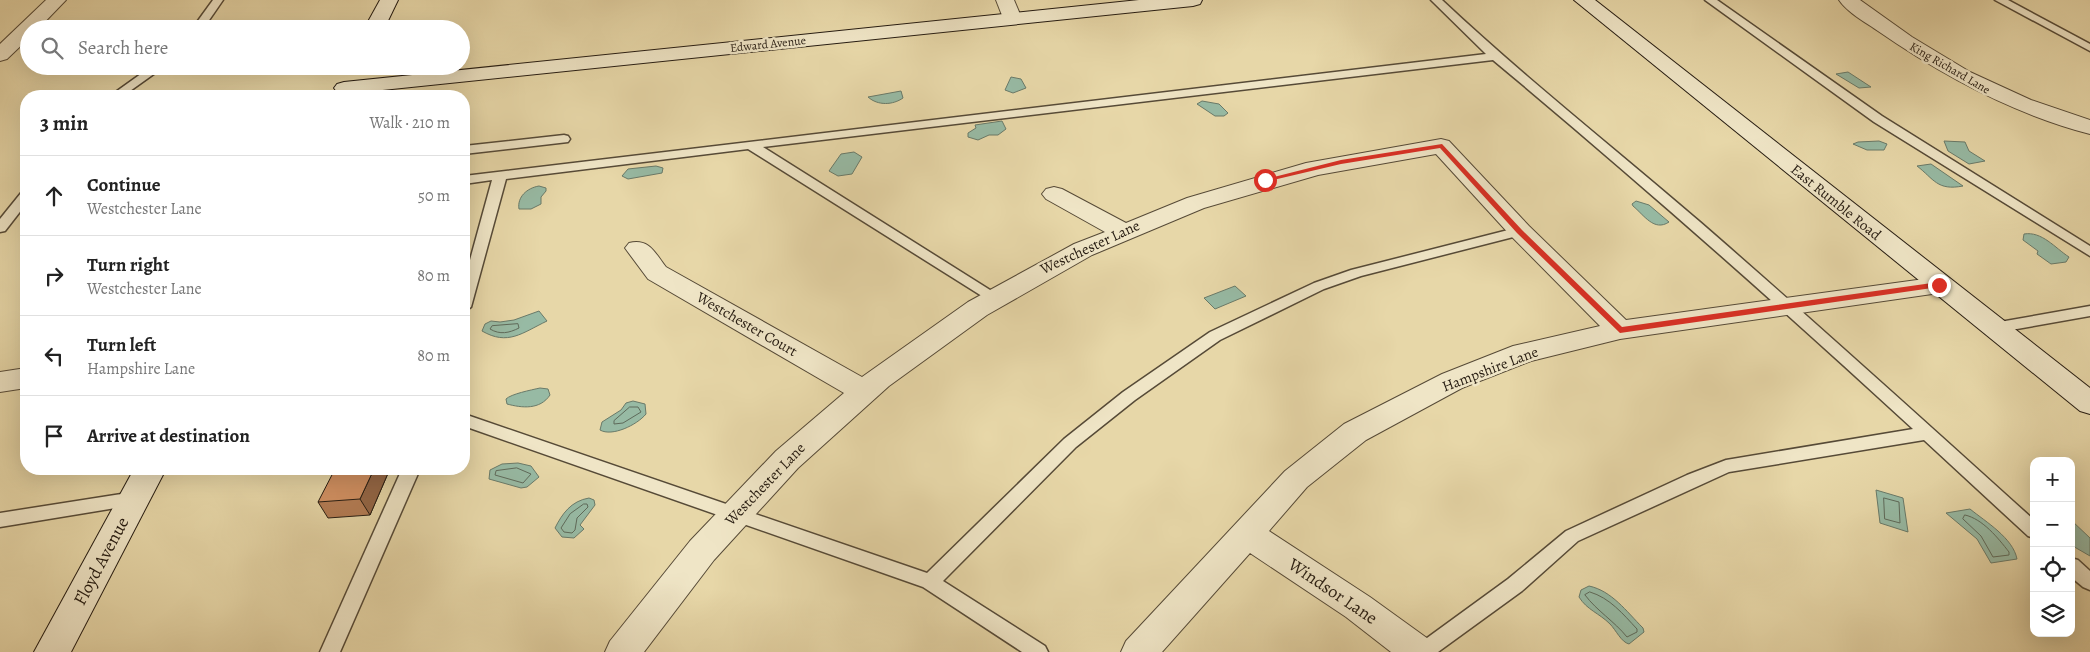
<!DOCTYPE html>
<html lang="en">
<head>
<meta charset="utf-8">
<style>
	body { margin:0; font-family:Alegreya,serif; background:#f6f6f6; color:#222 }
	.controls { position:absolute; right:15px; bottom:15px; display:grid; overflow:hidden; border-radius:10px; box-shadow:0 5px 20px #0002 }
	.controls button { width:45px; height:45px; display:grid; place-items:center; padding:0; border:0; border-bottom:1px solid #e0e0e0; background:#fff; color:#222; font:25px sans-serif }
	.stop { position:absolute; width:15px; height:15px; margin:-11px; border:4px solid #d93025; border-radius:50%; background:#fff }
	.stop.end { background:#d93025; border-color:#fff; box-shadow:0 1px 5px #0008 }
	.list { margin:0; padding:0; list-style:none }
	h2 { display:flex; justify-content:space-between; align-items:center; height:65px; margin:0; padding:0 20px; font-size:21px }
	h2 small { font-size:16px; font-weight:400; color:#767676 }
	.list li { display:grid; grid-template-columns:32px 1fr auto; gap:15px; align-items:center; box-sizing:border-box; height:80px; padding:0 20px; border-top:1px solid #e0e0e0 }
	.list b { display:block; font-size:19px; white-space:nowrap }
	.list p { margin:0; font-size:16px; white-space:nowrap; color:#767676 }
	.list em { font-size:16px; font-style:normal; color:#767676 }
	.icon { flex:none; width:28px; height:28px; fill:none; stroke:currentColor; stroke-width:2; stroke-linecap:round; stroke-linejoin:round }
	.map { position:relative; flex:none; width:2090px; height:652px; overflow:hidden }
	.search { position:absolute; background:#fff; box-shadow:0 5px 20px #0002; left:20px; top:20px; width:450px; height:55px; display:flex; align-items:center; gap:12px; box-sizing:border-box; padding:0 18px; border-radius:28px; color:#767676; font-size:19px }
	.panel { position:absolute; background:#fff; box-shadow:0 5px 20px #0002; left:20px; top:90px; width:450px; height:385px; border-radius:20px }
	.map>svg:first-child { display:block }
	.water { fill:#97baa4; stroke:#697a69 }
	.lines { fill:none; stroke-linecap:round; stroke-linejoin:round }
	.shore { stroke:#5e6a5a; stroke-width:1 }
	.lane-casing { stroke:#564a37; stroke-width:3 }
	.street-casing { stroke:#564a37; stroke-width:2 }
	.secondary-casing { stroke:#251b11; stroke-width:2 }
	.lane { fill:#efe5c6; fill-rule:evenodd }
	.street { fill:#efe5c6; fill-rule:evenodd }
	.secondary { fill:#efe5c6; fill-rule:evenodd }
	.wall { fill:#b37b53; stroke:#251b11 }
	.shaded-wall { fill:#926444; stroke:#251b11 }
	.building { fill:#d08f61; stroke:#251b11 }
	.route { fill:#d93025 }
	.labels { text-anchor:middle; stroke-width:5; stroke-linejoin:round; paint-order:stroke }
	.far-street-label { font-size:12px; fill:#251b11; stroke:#efe5c6 }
	.street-label { font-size:15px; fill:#251b11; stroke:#efe5c6 }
	.near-street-label { font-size:18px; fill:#251b11; stroke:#efe5c6 }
</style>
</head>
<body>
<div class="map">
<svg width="2090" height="652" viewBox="0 0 2090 652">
	<rect width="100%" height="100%" fill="#e7d7a8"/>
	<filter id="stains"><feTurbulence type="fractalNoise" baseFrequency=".004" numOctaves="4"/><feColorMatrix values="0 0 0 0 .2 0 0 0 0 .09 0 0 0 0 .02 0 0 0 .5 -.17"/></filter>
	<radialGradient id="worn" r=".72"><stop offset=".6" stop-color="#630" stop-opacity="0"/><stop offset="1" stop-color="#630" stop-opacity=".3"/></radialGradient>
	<g class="water">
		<polygon points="1848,72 1871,87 1859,88 1836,74"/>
		<polygon points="1011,77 1021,79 1026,88 1013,93 1005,90"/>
		<path d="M 901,91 L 903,98 C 893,105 878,106 868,97 Z"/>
		<polygon points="1202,101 1219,104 1228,113 1224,116 1215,116 1197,104"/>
		<polygon points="1002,121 1006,129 998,135 989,135 978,140 968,137 968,133 976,128 975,125"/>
		<polygon points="1879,141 1887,144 1884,150 1867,150 1853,144 1858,142"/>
		<polygon points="1944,141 1965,142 1969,151 1985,161 1969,164 1948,151"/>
		<polygon points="854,152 862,157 852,174 838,176 829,171 841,154"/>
		<path d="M 1931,164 L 1963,186 C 1937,191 1934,179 1917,166 Z"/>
		<polygon points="656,166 663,168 662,173 628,179 622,176 628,169"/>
		<path d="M 539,186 L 546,188 L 546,191 L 541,197 L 541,204 L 531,209 L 519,209 C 517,197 527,188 539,186 Z"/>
		<path d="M 1636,201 L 1649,205 L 1669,222 C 1654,232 1644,215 1633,206 L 1632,204 Z"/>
		<path d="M 2024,234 C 2042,231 2055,248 2069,257 L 2066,262 L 2051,264 L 2037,254 L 2038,251 L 2023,240 Z"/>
		<polygon points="1235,286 1246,296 1215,309 1204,298"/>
		<path d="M 539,311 L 547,321 C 522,333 508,346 482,331 L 485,324 L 491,321 L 500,322 L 514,320 Z"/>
		<path d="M 540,388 L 548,389 L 550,395 C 540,410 522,408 507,404 L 506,399 C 511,394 531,390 540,388 Z"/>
		<path d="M 633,401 L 645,404 L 646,414 C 637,425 612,437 600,430 L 602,422 L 621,410 L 626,403 Z"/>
		<polygon points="518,463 531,466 539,477 527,487 521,488 489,479 490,470 502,464"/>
		<polygon points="1876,490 1903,498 1908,532 1880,523"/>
		<path d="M 589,498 L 594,500 L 595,505 L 580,525 L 584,529 L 574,538 L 562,537 L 555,528 C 562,514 571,501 589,498 Z"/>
		<path d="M 1970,509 C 1986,522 2013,538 2017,559 L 1991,563 L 1977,539 L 1946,513 Z"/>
		<polygon points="2071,520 2090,538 2090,556 2071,545"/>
		<path d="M 1589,586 C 1612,591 1626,611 1643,628 L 1644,632 L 1629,644 C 1621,642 1616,630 1610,624 C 1599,613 1587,610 1579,597 L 1581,590 Z"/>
	</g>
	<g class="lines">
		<g class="shore">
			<path d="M 518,324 L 519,328 C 509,333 500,335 490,329 L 492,326 Z"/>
			<polygon points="630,407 638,407 641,412 623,423 614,424 614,421"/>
			<polygon points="517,468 531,474 523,483 495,475 496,471"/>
			<polygon points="1884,498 1899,502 1900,523 1885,519"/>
			<polygon points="584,504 587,504 588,507 577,518 575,530 572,533 564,532 561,528 570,514"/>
			<path d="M 1965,515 C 1983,519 1998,538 2009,552 L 2009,555 L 1993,557 L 1981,536 L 1963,519 Z"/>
			<path d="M 1590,592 C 1610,598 1623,614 1637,629 L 1637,632 L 1627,637 C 1614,621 1597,611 1585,595 Z"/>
		</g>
		<g class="lane-casing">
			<g id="lane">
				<polygon points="213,0 223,0 203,29 192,29"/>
				<path d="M 1431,0 L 1442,0 C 1525,78 1614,148 1700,222 C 1813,320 1923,420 2034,520 L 2034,538 L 2028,536 L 1924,440 L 1729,472 L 1578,541 L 1522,591 L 1438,652 L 1413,652 L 1416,646 L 1508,579 L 1566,531 L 1687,475 L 1726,460 L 1913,429 C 1776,303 1636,179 1493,60 L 763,147 L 998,295 L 1000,298 L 998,301 L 993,303 L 748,149 L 506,179 L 471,307 L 464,312 L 464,282 L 492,180 L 464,184 L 464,176 L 1486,54 Z"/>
				<polygon points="1705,0 1717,0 1882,116 2090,246 2090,256 1874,122"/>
				<polygon points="1995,0 2008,0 2090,44 2090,51"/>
				<polygon points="152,66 165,66 123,96 110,96"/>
				<polygon points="564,135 568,136 570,139 568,142 464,154 464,146"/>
				<polygon points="26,192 26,204 5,231 0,232 0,219 21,193"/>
				<polygon points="1520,227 1527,231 1525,234 1361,276 1324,289 1220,340 1135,400 1076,447 943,581 1045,646 1048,652 1022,652 923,587 464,426 464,414 927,573 1064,439 1123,392 1210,332 1314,283 1351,270"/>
				<polygon points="2090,306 2090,316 1994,333 1986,328 1994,323"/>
				<polygon points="402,469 420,469 340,652 320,652"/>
				<polygon points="134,492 140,494 143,499 140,504 0,527 0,513"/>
				<polygon points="2071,558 2078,560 2090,571 2090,590 2083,587 2071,577"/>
			</g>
		</g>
		<g class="street-casing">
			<g id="street">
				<polygon points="46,0 66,0 38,29 29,29 29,38 7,59 0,61 0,44"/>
				<polygon points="996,0 1014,0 1022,19 1019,23 1005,23"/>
				<path d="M 1839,0 L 1860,0 L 1912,37 L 1970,72 L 2031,100 L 2090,120 L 2090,134 C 2013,114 1943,76 1878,31 C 1865,22 1847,12 1839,0 Z"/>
				<path d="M 1441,139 L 1449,141 L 1529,226 L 1626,320 L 1939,277 L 1948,279 L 1952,285 L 1948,291 L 1939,293 L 1620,339 L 1531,361 L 1462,388 L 1366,440 L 1307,487 L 1269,531 L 1370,597 L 1431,641 L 1436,652 L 1391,652 L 1346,617 L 1250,553 L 1162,652 L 1121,652 L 1126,641 L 1285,471 L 1344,424 L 1442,374 L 1513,346 L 1600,326 L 1511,236 L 1436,154 L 1318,175 L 1204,208 L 1092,255 L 987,315 L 889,386 L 798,468 L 714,560 L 644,652 L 605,652 L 610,641 L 690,541 L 776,451 L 844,393 L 648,279 L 625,248 L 629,243 C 649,238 655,253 666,267 L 862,377 L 968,302 L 1074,244 L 1105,232 L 1046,199 L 1042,194 L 1046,189 L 1054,187 L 1062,189 L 1126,223 L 1187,198 L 1306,163 Z"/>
				<polygon points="26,368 26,388 0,392 0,372"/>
			</g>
		</g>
		<g class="secondary-casing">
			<g id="secondary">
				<polygon points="380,0 398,0 384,29 364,29"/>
				<polygon points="1139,0 1202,0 1200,4 1193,6 344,94 337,92 334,88 337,84 344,82"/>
				<polygon points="1574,0 1595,0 2090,388 2090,414 2080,411"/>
				<polygon points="134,469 166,469 71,652 34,652"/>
			</g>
		</g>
		<use href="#lane" class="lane"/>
		<use href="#street" class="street"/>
		<use href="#secondary" class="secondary"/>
	</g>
	<polygon class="wall" points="389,471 370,515 328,518 318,502"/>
	<polygon class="shaded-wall" points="374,469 388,469 389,471 370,515 360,499"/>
	<polygon class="building" points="335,469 374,469 360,499 318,502"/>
	<polygon class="route" points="1442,144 1522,230 1622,327 1939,282 1943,285 1939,287 1620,333 1517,233 1440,148 1341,164 1265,182 1262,180 1341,160"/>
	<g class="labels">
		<g class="far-street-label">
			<text transform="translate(768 44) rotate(-6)" y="4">Edward Avenue</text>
			<text transform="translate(1950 68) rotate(30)" y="4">King Richard Lane</text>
		</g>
		<g class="street-label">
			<text transform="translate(1836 202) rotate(39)" y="5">East Rumble Road</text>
			<text transform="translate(1090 247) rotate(-25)" y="5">Westchester Lane</text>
			<text transform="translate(747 324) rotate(30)" y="5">Westchester Court</text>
			<text transform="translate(1490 369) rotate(-21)" y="5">Hampshire Lane</text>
			<text transform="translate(765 484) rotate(-46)" y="5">Westchester Lane</text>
		</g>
		<g class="near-street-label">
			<text transform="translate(101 561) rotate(-62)" y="6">Floyd Avenue</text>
			<text transform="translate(1333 591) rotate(34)" y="6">Windsor Lane</text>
		</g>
	</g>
	<rect width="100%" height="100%" filter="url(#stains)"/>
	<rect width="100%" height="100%" fill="url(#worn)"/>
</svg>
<div class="controls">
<button>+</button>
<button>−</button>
<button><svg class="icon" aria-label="locate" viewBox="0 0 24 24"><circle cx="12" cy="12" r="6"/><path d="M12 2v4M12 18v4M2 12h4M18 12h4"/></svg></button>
<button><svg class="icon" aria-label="layers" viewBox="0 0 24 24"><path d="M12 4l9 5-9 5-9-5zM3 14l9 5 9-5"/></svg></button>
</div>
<div class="stop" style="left:1265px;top:180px"></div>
<div class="stop end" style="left:1939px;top:285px"></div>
<div class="search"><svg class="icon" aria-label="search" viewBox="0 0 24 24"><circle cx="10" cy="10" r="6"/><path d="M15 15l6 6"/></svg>Search here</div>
<section class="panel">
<h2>3 min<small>Walk · 210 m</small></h2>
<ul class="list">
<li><svg class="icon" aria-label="ahead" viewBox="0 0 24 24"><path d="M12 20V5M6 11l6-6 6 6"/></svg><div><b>Continue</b><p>Westchester Lane</p></div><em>50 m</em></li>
<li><svg class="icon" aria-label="right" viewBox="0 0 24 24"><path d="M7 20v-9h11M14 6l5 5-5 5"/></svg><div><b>Turn right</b><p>Westchester Lane</p></div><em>80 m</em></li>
<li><svg class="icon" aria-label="left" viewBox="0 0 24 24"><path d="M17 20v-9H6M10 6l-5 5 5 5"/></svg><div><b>Turn left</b><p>Hampshire Lane</p></div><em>80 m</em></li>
<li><svg class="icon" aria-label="arrive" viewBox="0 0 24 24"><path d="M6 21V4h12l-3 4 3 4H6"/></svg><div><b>Arrive at destination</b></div></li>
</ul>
</section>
</div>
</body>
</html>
